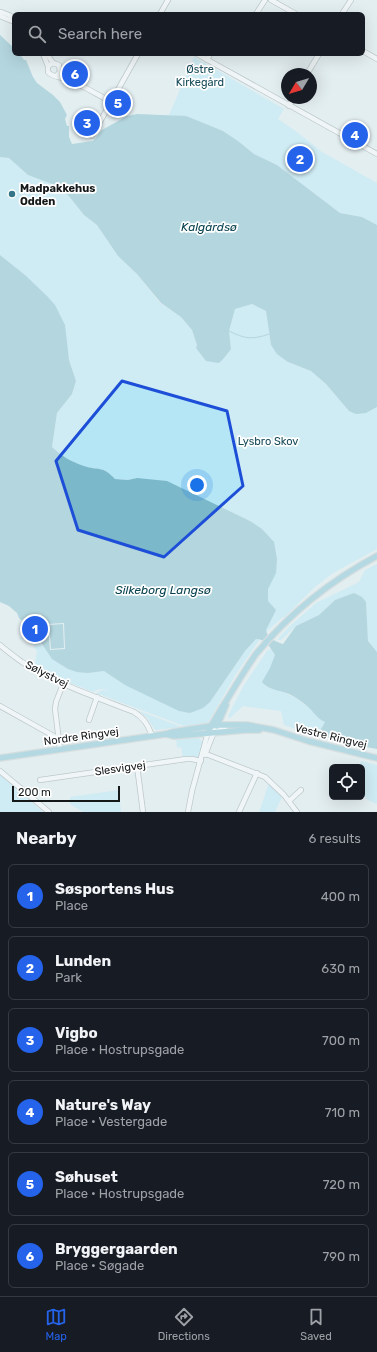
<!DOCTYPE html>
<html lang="en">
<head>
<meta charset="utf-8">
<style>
	body { margin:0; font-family:Rubik,sans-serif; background:#242831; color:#f1f3f6 }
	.controls { position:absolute; right:12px; bottom:12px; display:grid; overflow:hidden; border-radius:6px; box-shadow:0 4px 16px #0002 }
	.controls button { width:36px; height:36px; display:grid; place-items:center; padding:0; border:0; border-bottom:1px solid #363941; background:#171b24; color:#f1f3f6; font:20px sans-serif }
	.compass { position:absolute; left:281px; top:68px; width:36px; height:36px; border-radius:50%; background:#171b24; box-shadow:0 4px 16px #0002; rotate:232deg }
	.scale { position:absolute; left:12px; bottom:10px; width:108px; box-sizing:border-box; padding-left:4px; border:2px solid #141819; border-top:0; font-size:11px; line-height:14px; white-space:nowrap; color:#141819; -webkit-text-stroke:3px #fff; paint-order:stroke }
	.you { position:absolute; left:197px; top:485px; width:14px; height:14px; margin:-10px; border:3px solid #fff; border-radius:50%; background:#1a73e8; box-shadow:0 0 0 6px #1a73e833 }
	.badge { display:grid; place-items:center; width:26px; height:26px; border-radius:50%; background:#2563eb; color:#fff; font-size:13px; font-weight:700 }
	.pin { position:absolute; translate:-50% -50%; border:2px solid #fff; box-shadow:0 1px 4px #0006 }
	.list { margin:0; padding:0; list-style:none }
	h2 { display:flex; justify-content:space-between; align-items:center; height:52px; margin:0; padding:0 16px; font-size:17px }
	h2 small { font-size:13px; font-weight:400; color:#9ea1a6 }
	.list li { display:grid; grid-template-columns:26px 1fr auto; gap:12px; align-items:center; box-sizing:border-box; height:64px; margin:0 8px 8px; padding:0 8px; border:1px solid #363941; border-radius:6px }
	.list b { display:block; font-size:15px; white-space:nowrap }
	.list p { margin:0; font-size:13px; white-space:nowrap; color:#9ea1a6 }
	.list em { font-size:13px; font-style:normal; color:#9ea1a6 }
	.icon { flex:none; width:22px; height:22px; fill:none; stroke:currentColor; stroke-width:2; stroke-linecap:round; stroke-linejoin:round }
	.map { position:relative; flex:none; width:377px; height:812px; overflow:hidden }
	.search { position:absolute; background:#171b24; box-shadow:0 4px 16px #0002; left:12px; right:12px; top:12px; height:44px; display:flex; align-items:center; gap:10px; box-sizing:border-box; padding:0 14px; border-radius:6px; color:#9ea1a6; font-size:15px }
	.sheet { height:484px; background:#171b24 }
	nav { display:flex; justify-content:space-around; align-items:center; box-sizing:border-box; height:56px; border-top:1px solid #363941; background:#171b24; font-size:11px; color:#9ea1a6 }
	nav a { display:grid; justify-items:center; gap:2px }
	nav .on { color:#2563eb }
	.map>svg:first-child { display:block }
	.green { fill:#b5e6f5 }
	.water { fill:#7bb8ca }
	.pier { fill:#e3eef1; fill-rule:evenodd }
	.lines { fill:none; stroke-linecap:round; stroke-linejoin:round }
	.stream { stroke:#7bb8ca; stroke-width:1 }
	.minor-casing { stroke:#90999d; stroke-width:6 }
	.major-casing { stroke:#cbcccc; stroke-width:8 }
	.minor { stroke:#fff; stroke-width:4.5 }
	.major { stroke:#7dbfd0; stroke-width:5.5 }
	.marked { fill:none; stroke:#1d4ed8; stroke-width:3; stroke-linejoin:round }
	.poi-dot { fill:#347688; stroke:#fff; stroke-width:1.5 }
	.labels { text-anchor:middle; stroke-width:3.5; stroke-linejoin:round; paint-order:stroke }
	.park-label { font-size:11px; fill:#164b59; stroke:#fff }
	.poi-label { font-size:11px; font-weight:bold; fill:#141819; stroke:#fff; text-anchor:start }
	.street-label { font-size:11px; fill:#141819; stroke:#fff }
	.water-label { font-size:12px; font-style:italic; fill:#08424f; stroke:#fff }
</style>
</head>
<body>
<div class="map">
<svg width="377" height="812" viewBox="0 0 377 812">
	<rect width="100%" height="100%" fill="#e3eef1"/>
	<g class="green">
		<polygon points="194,57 284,109 278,119 297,132 322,152 377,183 377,225 362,217 340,213 277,165 254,154 238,141 223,131 169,115"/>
		<path d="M 0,157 L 9,158 L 28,175 L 52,184 L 68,195 L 84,215 L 97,225 L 118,256 L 137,274 L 160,303 L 181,317 L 192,330 L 197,345 L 231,349 L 229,331 L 235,309 L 252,304 L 266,311 L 271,345 L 288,362 L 311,371 L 326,384 L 349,411 L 366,413 L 377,407 L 377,549 L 333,573 L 316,586 L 284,618 L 283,617 L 266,632 L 268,601 L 268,589 L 250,521 L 220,507 L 137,478 L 128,480 L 115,479 C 102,465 99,471 84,466 C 70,461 63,457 52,447 L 57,413 L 72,394 L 76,381 L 69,360 L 66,345 L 25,275 L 0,255 Z"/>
		<polygon points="377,564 377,652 368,641 366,602 335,600 319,615 296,626 281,640 278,640 279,637 290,626 316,603 359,582 365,570"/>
		<path d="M 29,632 L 33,632 L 35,634 L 52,659 L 88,673 L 104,671 L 125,685 L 210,702 L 245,651 L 256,639 L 260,639 L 236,674 L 208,723 L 201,725 L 184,726 L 96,693 L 103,690 L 110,692 C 103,688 99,688 93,692 L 68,682 L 67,680 L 74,678 L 66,679 L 65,681 L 37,667 L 35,664 L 37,651 L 34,647 L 33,641 C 29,636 25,636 20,640 L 19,639 Z"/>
		<path d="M 271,649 L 275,655 L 265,686 C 282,691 295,696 308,707 C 314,712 317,719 325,722 L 321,729 L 324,735 L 320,737 L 284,725 L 281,711 L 243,706 L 230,718 L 228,716 L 244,685 L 267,651 Z"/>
		<polygon points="139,711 182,727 155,730 147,718"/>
		<polygon points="198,737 202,742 198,757 183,757 181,747 177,748 176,738"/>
		<polygon points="361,761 377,765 377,804 368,800 362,795 362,767 359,767"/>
		<polygon points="0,775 43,812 0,812"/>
		<polygon points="269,783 282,797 275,812 259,812"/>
		<polygon points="119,790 121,812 83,812 70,804 70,797"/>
	</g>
	<g class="water">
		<polygon points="0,35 14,48 14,54 20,54 24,60 26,60 33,77 37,83 53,95 60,102 67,115 65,119 67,126 69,126 69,137 72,144 93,141 102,130 127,116 137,114 186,116 223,131 238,141 254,154 277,165 340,213 362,217 377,225 377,407 366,413 356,414 349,411 326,384 311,371 288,362 277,354 271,345 266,311 252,304 235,309 229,331 231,349 224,358 219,363 206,361 196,348 197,345 192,330 181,317 161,303 137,274 118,256 97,225 84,215 68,195 52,184 28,175 9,158 0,157"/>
		<path d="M 0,255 L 25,275 L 47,296 L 55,305 L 65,325 L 69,360 L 76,381 L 72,394 L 57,413 L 52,447 C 63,457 70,461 84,466 C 99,471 102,465 115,479 L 128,480 L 137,478 L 167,481 L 250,521 L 262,529 L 274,542 L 277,559 L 276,573 L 268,589 L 268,601 L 276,610 L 266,630 C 267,638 276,642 283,644 L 296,626 L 319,615 L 335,600 L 354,593 L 362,597 L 366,602 L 368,641 L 377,652 L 377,749 L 333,741 L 324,735 L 321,729 L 325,722 C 317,719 314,712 308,707 C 304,703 298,699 293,696 C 283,690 269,691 262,682 L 270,668 L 275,655 C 270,647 266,639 256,639 L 245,651 L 210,702 L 203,708 L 190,713 L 179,711 L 125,685 L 104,671 L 88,673 L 77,672 L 68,669 L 52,659 L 38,638 L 19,618 L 17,613 L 9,606 L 0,602 Z"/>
	</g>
	<path class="pier" d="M 40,614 L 41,615 L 27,624 L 30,625 L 64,623 L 65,649 L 50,650 L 48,625 L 44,625 L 44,631 L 30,632 L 20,621 L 27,617 L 30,620 ZM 63,624 L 64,648 L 51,649 L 49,625 Z"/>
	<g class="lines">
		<path class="stream" d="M 229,331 C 245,339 252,340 269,334"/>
		<g class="minor-casing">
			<g id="minor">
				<polyline points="271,0 296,14"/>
				<polyline points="1,12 9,15 14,19"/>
				<polyline points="160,14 168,0"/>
				<polyline points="256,14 265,0"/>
				<polyline points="342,14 351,0"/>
				<polyline points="0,16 12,21"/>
				<polyline points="363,51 377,59"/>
				<path d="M 43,54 L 48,66 L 48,72 C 52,77 60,77 66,79 C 80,84 93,92 106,99 L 111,100 L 113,98"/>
				<polyline points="47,54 53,63"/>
				<polyline points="197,54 377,154"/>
				<polyline points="207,60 210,54"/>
				<polyline points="48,66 53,63 59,65 60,72 57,75"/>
				<polyline points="61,70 72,79"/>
				<polyline points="307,74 319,54"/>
				<polyline points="289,106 293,98"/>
				<polyline points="92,136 138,54"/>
				<path d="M 0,645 C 7,651 15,657 22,662 C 57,684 96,697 134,712 C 144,718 148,725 152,736"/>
				<polyline points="0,706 59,739"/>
				<polyline points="89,720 97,697"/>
				<polyline points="60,749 55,709 56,702 63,684"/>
				<polyline points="206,754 265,777 284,795 297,812"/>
				<polyline points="205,755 214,732"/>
				<polyline points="137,766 143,812"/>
				<polyline points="0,771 49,812"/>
				<polyline points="40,780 186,759 192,759 201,761"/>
				<polyline points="289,801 301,790"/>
				<polyline points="188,812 192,791 208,732 216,728 225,727"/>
				<polyline points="239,812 257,773"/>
			</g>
		</g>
		<g class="major-casing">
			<g id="major">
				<polyline points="217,726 226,705"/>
				<path d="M 208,732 C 214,720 221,709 228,698 C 237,683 246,668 256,654 C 290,613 330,581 377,556"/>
				<polyline points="166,734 174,736 246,730 259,730"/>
				<polyline points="0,758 166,734 173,732 217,725 247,725 274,730 308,741 377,758"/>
			</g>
		</g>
		<use href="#minor" class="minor"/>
		<use href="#major" class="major"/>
	</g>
	<path d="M0 0H377V812H0ZM 122,381 L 227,411 L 243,486 L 164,557 L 78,530 L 56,461 Z" fill="#e3eef1" fill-opacity=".55" fill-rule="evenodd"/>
	<path class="marked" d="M 122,381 L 227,411 L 243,486 L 164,557 L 78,530 L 56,461 Z"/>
	<circle class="poi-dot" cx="12" cy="194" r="4"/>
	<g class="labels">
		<g class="park-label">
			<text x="200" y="73">Østre<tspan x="200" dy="13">Kirkegård</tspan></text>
			<text x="268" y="445">Lysbro Skov</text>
		</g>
		<g class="poi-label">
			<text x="20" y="192">Madpakkehus<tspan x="20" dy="13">Odden</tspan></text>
		</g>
		<g class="street-label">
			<text transform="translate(47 674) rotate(27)" y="4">Sølystvej</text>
			<text transform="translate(81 736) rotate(-8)" y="4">Nordre Ringvej</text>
			<text transform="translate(331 736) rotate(14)" y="4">Vestre Ringvej</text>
			<text transform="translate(120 768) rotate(-8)" y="4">Slesvigvej</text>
		</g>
		<g class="water-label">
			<text x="209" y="231">Kalgårdsø</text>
			<text x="163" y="594">Silkeborg Langsø</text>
		</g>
	</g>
</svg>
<div class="controls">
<button><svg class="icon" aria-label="locate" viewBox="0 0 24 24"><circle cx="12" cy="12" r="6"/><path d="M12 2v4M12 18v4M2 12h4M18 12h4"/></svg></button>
</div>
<svg class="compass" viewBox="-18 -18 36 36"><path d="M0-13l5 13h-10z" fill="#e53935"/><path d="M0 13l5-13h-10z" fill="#9ea1a6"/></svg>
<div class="scale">200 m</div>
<div class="you"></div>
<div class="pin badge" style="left:35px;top:629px">1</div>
<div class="pin badge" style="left:300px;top:159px">2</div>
<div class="pin badge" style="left:87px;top:123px">3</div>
<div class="pin badge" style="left:355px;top:135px">4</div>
<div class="pin badge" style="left:118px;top:103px">5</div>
<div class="pin badge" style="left:75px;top:74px">6</div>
<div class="search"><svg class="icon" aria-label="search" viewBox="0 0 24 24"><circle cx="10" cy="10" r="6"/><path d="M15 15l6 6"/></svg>Search here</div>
</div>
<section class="sheet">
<h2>Nearby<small>6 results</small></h2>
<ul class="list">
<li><span class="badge">1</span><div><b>Søsportens Hus</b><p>Place</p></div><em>400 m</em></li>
<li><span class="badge">2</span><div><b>Lunden</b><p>Park</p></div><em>630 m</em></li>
<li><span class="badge">3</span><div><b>Vigbo</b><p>Place · Hostrupsgade</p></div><em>700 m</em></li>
<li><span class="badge">4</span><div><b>Nature's Way</b><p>Place · Vestergade</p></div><em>710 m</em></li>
<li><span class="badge">5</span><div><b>Søhuset</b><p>Place · Hostrupsgade</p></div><em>720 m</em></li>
<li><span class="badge">6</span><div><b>Bryggergaarden</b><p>Place · Søgade</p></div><em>790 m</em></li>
</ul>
</section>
<nav>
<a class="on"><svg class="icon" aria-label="map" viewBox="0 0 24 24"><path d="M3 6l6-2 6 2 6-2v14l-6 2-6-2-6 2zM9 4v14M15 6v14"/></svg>Map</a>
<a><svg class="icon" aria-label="directions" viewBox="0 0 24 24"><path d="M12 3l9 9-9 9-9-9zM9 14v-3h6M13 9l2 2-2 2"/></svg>Directions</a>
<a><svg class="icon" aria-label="saved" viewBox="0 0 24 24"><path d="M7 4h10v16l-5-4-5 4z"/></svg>Saved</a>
</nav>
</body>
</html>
